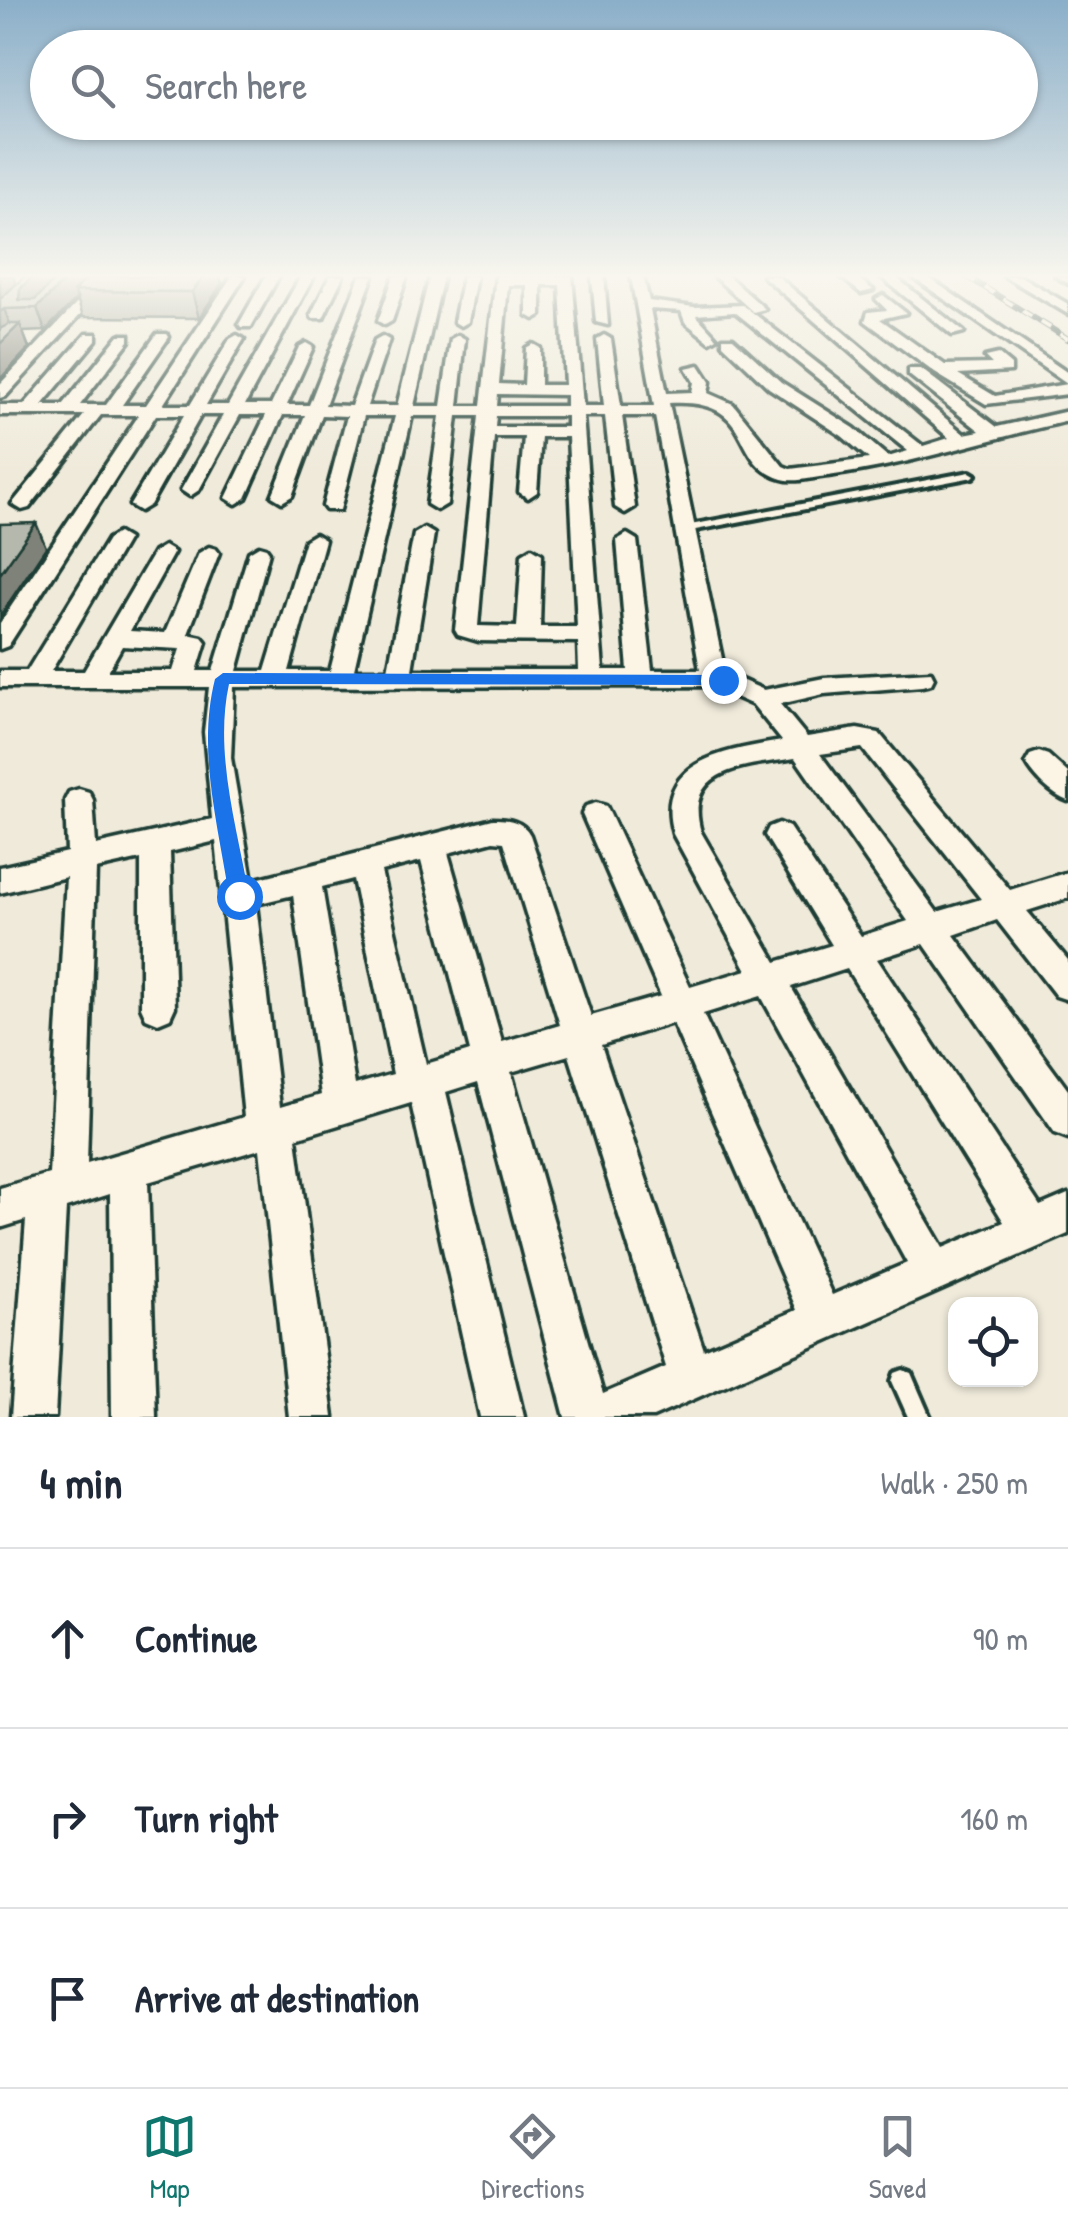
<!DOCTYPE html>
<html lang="en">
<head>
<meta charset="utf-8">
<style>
	body { margin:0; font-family:"Patrick Hand",sans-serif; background:#f6f6f7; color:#1f2937 }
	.controls { position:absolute; right:30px; bottom:30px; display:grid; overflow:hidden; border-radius:20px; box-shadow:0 2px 8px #0004 }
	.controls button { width:90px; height:90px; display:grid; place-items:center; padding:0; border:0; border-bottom:2px solid #e0e1e3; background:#fff; color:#1f2937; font:50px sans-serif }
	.stop { position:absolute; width:30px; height:30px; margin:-22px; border:8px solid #1a73e8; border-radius:50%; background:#fff }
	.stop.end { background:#1a73e8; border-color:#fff; box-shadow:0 2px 10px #0008 }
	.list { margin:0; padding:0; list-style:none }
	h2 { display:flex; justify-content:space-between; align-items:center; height:130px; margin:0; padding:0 40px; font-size:42px }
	h2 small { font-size:32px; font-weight:400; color:#747a83 }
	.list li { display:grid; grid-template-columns:65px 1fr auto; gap:30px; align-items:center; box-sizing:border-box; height:180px; padding:0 40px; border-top:2px solid #e0e1e3 }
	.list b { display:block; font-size:38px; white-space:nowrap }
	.list em { font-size:32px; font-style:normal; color:#747a83 }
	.icon { flex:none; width:55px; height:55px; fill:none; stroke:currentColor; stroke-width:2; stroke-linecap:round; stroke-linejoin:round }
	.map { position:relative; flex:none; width:1068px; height:1417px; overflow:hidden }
	.search { position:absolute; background:#fff; box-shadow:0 2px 8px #0004; left:30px; right:30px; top:30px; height:110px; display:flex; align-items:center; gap:25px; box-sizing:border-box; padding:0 35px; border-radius:55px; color:#747a83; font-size:38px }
	.sheet { height:670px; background:#fff }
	nav { display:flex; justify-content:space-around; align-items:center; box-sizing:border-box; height:140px; border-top:2px solid #e0e1e3; background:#fff; font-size:28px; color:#747a83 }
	nav a { display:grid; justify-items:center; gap:5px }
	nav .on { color:#0f766e }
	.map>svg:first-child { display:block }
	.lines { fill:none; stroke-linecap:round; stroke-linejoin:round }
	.lane-casing { stroke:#1f3d34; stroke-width:8 }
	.street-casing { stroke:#1f3d34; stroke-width:7 }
	.lane { fill:#fcf5e5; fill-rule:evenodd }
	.street { fill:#fcf5e5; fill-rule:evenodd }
	.rail-casing { stroke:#1f3d34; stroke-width:6 }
	.rail { stroke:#fcf5e5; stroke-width:4; stroke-dasharray:11; stroke-linecap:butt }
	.wall { fill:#9c9f95; stroke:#1f3d34; stroke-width:2.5 }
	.shaded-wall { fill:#7f8279; stroke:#1f3d34; stroke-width:2.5 }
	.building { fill:#b5b9ad; stroke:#1f3d34; stroke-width:2.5 }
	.route { fill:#1a73e8 }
</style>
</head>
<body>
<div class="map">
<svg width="1068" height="1417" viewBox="0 0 1068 1417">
	<rect width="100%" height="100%" fill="#efeada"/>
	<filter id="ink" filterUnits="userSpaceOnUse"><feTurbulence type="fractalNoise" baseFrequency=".01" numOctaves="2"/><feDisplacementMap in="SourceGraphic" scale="20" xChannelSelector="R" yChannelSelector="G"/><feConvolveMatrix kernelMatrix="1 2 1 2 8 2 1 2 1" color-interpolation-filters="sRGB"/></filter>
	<g filter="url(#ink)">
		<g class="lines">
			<g class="lane-casing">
				<g id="lane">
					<polygon points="1056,276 1068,278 1068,283"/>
					<polygon points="970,472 975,475 973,477 685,532 680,529 685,526"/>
					<polygon points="903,1370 911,1373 930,1417 908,1417 892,1381 895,1373"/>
				</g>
			</g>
			<g class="street-casing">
				<g id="street">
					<polygon points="103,276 116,276 6,396 0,398 0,384"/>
					<path d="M 232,276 L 245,276 L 163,405 L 190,405 L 230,339 L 237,335 L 244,339 L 206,405 L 228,405 L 301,276 L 314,276 L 245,405 L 271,405 L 299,347 L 306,343 L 313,347 L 287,405 L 309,405 L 360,276 L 373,276 L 325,405 L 351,406 L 375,340 L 382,336 L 389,340 L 367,406 L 397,406 L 430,276 L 443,276 L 414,406 L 441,406 L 451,339 L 458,335 L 465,339 L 458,406 L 481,406 L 496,276 L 572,276 L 583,406 L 604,406 L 597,339 L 604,335 L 611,339 L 621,406 L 654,406 L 631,276 L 643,276 L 649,301 L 694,307 L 743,305 L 923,446 L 949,438 L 763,276 L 777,276 L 964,434 L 980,431 L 909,375 L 909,369 L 921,369 L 997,427 L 1068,411 L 1068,421 C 987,439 910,465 828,476 C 814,477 795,483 782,479 C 726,462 760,398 669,403 L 725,673 L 764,690 L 824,678 L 931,672 L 934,678 L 931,684 L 922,686 L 824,694 L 780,704 L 807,737 L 857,729 L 879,733 L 1010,890 L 1068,872 L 1068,898 L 1027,911 L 1068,960 L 1068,1000 L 1056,996 L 997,920 L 954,935 L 1068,1090 L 1068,1138 L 1055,1133 L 924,944 L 877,959 L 1040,1206 L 1068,1194 L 1068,1234 L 653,1417 L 565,1417 L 478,1082 L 446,1092 L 524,1417 L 480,1417 L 411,1103 L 296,1138 L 333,1417 L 289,1417 L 260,1149 L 148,1182 L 156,1417 L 112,1417 L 110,1194 L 66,1208 L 55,1417 L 11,1417 L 26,1220 L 0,1228 L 0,1188 L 49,1174 L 66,877 L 0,893 L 0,867 L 67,852 L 65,800 L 69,792 L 79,789 L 89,792 L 93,800 L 96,845 L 212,819 L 204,732 L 209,687 L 0,687 L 0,671 L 27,671 L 108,539 L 118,533 L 128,539 L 51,671 L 84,671 L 154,552 L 164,546 L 174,552 L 130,631 L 165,633 L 199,553 L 209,547 L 216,549 L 219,553 L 188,634 L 202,637 L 206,642 L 197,671 L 213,671 L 249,552 L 259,546 L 266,548 L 269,552 L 237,671 L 265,671 L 305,540 L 315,534 L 325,540 L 289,671 L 330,671 L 395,416 L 364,416 L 340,510 L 326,510 L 323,506 L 347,416 L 322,415 L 292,496 L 282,502 L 272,496 L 305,415 L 283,415 L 246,498 L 236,504 L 226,498 L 266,415 L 240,415 L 199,490 L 190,496 L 181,490 L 223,415 L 201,415 L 150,505 L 140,511 L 130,505 L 184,415 L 156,415 L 8,646 L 0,649 L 0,623 L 139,415 L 101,415 L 29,508 L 22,510 L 12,504 L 84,415 L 0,415 L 0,405 L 24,405 L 86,334 L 96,334 L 96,340 L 42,405 L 63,405 L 119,335 L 129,335 L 129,341 L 80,405 L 106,405 L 157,334 L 167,334 L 169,337 L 122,405 L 146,405 ZM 508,285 L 527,285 L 527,315 L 534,319 L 541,315 L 541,285 L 560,285 L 565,385 L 540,385 L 540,348 L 533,344 L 526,348 L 524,385 L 499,384 ZM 650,309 L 681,311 L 685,322 L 710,342 L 717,338 L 696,315 L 735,312 L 908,451 L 888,457 L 854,428 L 781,382 L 733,338 L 723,338 L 723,344 L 769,388 L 842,436 L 869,459 L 790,469 L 783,466 L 733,404 L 708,393 L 710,382 L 699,365 L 686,368 L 694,382 L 692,392 L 667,393 ZM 498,394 L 566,395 L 566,406 L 497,406 ZM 412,416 L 440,416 L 427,504 L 437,510 L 447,504 L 457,416 L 479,416 L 455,630 L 458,635 L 478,641 L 578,642 L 579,670 L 412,670 L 434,534 L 424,528 L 414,534 L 388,670 L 354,670 ZM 496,416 L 567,416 L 567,427 L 495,427 ZM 583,416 L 605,416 L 615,507 L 625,513 L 635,507 L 622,416 L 655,416 L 700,670 L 652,670 L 637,540 L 627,534 L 617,540 L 628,670 L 603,670 ZM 494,437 L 524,437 L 519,492 L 528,498 L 537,492 L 541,437 L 568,437 L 577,627 L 540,627 L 542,554 L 532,548 L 522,554 L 517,627 L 478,626 ZM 122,646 L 180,649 L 173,671 L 108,671 ZM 711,686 L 753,705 L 782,741 C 729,750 652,759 673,834 L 747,970 L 690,987 L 610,814 L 606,806 L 596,803 L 586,806 L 582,814 L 661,996 L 591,1016 L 530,835 C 523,821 508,819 493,819 L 252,880 L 231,758 L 234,687 ZM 862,748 L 981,899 L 937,912 L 820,754 ZM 795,758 L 908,921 L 861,936 L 789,827 L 779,823 L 769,827 L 765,835 L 832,945 L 776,962 L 701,832 C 682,766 749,766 795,758 ZM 216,841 L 244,1117 L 87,1163 L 96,869 L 141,859 L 141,1007 L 146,1018 L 158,1023 L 170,1018 L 175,1007 L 170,852 ZM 493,841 L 504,842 L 560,1025 L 502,1042 L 448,853 ZM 421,861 L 470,1051 L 426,1064 L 381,871 ZM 353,879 L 393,1074 L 355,1085 L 322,887 ZM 293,895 L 321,1095 L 280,1107 L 256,904 ZM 847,969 L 1004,1222 L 943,1248 L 791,987 ZM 761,996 L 907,1263 L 832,1295 L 703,1014 ZM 673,1023 L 797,1310 L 704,1350 L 601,1045 ZM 569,1055 L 666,1367 L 603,1394 L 511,1072 Z"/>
					<polygon points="266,276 279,276 251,327 241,327 239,324"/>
					<polygon points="330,276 343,276 323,318 313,318 311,315"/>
					<polygon points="394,276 407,276 392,321 385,325 378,321"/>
					<polygon points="463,276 476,276 468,322 461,326 454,322"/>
					<polygon points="592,276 604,276 608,325 596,322"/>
					<polygon points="714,276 728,276 765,309 753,312"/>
					<polygon points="840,276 855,276 873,290 861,293"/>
					<polygon points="880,276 894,276 964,332 952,335"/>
					<polygon points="911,276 926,276 1068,373 1068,394 986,404 935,373 865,321 868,312 887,310 876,299 883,295 906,313 880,319 945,365 992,364 985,357 998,354 1011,365 1011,371 958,374 995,396 1067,384"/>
					<polygon points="1004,276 1020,276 1068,304 1068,314"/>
					<path d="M 1039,752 L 1048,755 L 1068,773 L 1068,801 C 1052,795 1034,777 1026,762 L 1030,755 Z"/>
				</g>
			</g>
			<use href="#lane" class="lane"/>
			<use href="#street" class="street"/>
			<g class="rail-casing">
				<polyline id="rail" points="966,276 1068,339"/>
			</g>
			<use href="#rail" class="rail"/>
		</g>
		<polygon class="wall" points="0,276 13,276 16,285 222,284 199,318 83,317 77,298 45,331 23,332 29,348 0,379"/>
		<g class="shaded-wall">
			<polygon points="0,276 13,276 17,289 0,305"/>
			<polygon points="33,276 62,276 31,309 19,300 20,289"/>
			<polygon points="69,276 98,276 74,291 77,298 45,331 37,308"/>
			<polygon points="204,276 220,276 222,284 199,318 192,292"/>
			<polygon points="4,309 13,331 20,324 29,348 0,379 0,312"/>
			<polygon points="36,523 46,547 0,616 0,574"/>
		</g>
		<g class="building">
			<polygon points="25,276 33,276 20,289 19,300 35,300 58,276 69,276 37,308 4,309 0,312 0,299"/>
			<polygon points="89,276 204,276 192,292 74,291"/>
			<polygon points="9,324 20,324 0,344 0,329"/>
			<polygon points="36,523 0,574 0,524"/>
		</g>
	</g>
	<linearGradient id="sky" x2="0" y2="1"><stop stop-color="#8bafc9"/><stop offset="0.58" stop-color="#f8f6ee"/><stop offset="1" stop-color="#f8f6ee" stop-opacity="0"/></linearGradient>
	<rect width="1068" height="475" fill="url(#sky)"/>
	<path class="route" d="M 223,673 L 723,675 L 731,680 L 723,685 L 229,684 C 214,753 237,827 249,896 L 239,904 L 229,896 C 218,824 197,750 215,679 Z"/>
</svg>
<div class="controls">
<button><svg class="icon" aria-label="locate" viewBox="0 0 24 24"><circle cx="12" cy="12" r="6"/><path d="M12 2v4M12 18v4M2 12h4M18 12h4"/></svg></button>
</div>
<div class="stop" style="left:239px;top:896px"></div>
<div class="stop end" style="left:723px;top:680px"></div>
<div class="search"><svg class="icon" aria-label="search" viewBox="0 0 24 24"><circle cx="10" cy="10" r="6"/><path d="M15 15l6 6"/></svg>Search here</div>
</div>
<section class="sheet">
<h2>4 min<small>Walk · 250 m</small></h2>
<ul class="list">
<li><svg class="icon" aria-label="ahead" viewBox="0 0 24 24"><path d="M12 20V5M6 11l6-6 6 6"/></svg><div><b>Continue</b></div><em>90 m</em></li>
<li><svg class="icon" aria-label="right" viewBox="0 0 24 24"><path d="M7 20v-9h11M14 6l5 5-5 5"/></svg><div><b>Turn right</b></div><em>160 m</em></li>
<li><svg class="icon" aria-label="arrive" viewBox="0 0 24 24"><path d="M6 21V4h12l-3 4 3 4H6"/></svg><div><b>Arrive at destination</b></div></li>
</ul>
</section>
<nav>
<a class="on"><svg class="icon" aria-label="map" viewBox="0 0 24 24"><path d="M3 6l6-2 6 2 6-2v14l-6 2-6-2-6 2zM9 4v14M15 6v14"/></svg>Map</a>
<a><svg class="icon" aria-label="directions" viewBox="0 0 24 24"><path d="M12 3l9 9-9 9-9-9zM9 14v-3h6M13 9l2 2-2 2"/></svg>Directions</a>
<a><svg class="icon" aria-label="saved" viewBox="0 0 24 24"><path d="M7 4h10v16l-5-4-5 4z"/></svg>Saved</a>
</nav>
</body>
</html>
